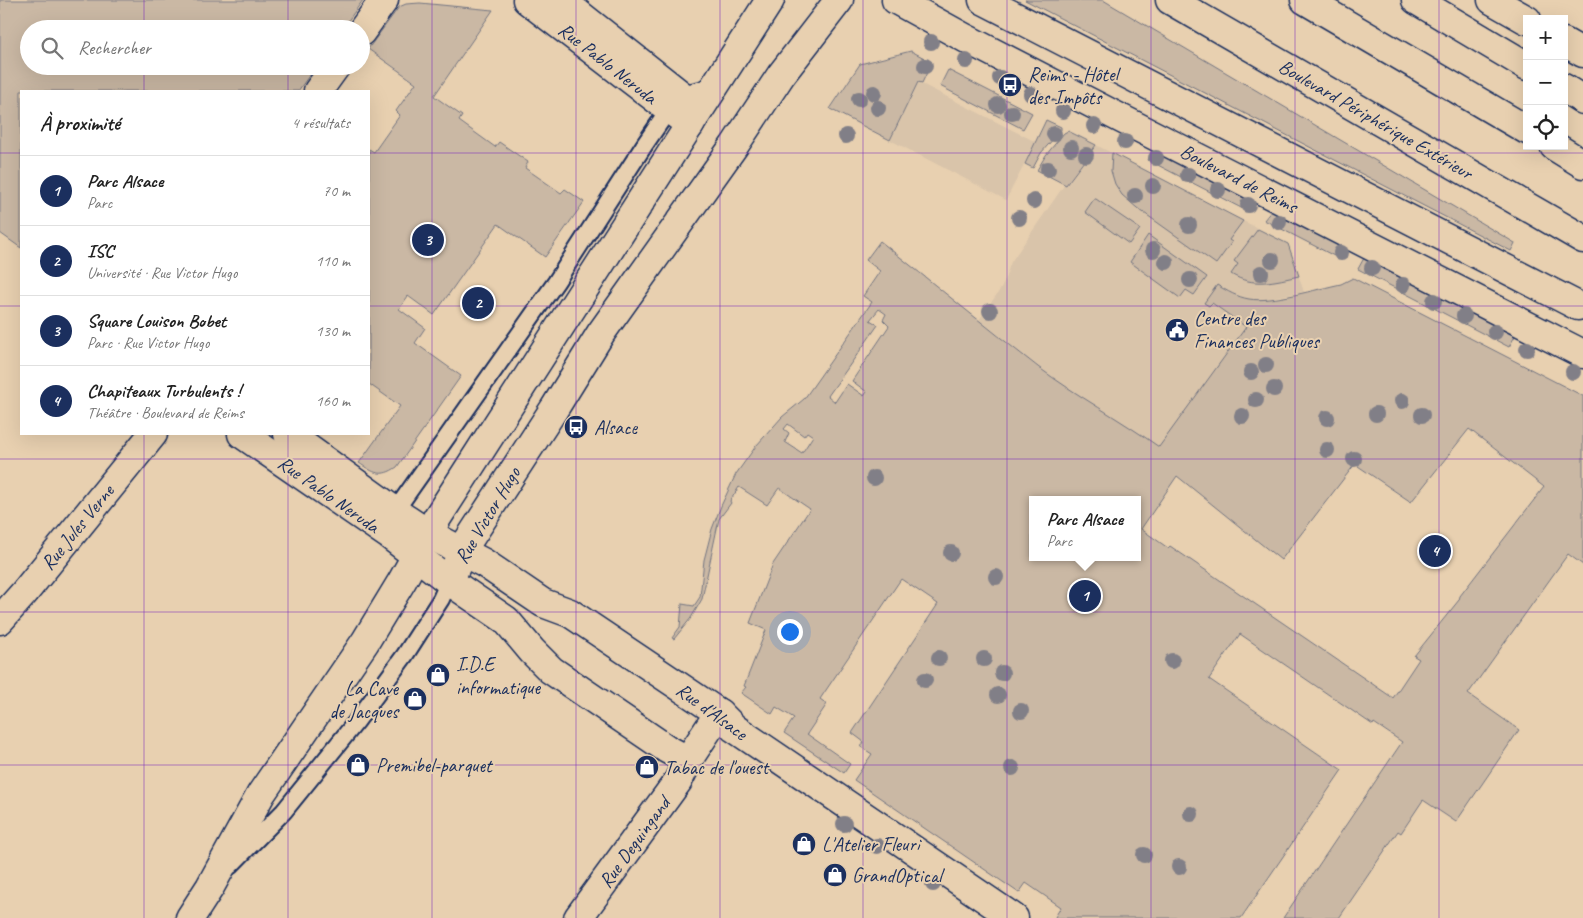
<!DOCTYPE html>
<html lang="fr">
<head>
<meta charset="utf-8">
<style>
	body { margin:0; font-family:Caveat,sans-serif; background:#f6f6f6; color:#222 }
	.controls { position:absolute; right:15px; top:15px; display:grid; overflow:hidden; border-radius:0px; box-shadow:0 5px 20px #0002 }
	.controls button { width:45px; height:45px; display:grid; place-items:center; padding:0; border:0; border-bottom:1px solid #e0e0e0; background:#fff; color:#222; font:25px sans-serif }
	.you { position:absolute; left:789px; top:631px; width:18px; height:18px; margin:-12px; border:4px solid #fff; border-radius:50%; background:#1a73e8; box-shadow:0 0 0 8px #1a73e833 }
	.badge { display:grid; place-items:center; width:32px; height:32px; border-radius:50%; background:#1b2f5e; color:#fff; font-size:16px; font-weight:700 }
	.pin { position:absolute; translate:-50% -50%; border:2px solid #fff; box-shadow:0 1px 5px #0006 }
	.popup { position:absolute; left:1029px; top:496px; width:112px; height:65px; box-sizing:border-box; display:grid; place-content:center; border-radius:0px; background:#fff; filter:drop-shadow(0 1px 4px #0005); font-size:16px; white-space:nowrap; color:#767676 }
	.popup b { font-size:19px; color:#222 }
	.popup::after { content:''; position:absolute; left:50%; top:100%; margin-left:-10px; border:10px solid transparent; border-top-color:#fff }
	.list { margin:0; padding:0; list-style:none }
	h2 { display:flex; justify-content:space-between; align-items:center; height:65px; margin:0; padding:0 20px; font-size:21px }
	h2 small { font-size:16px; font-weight:400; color:#767676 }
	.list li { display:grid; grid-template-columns:32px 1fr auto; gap:15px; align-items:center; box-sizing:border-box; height:70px; padding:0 20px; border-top:1px solid #e0e0e0 }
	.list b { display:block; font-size:19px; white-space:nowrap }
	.list p { margin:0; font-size:16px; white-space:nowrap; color:#767676 }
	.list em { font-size:16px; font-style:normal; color:#767676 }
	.icon { flex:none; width:28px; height:28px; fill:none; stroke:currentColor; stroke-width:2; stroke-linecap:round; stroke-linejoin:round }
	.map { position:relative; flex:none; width:1583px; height:918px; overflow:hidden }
	.search { position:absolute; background:#fff; box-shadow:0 5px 20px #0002; left:20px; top:20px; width:350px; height:55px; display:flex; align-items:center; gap:12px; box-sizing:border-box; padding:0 18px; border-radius:28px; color:#767676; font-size:19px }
	.panel { position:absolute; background:#fff; box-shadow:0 5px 20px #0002; left:20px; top:90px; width:350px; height:345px; border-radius:0px }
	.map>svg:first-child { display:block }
	.built { fill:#d9c4aa }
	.green { fill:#cab8a4; stroke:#727481; fill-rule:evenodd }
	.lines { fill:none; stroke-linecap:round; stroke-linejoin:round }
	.service-casing { stroke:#1b2f5e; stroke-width:20 }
	.minor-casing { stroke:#1b2f5e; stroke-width:31 }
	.secondary-casing { stroke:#1b2f5e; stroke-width:31 }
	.trunk-casing { stroke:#1b2f5e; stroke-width:31 }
	.service { stroke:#e8d0b0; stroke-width:16 }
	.minor { stroke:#e8d0b0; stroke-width:28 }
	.secondary { stroke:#e8d0b0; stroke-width:28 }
	.trunk { stroke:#e8d0b0; stroke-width:28 }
	.tree { fill:#817f87 }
	.grid { fill:none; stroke:#7b2cbf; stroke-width:1; stroke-opacity:0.55 }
	.labels { text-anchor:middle; stroke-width:4; stroke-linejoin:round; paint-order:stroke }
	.street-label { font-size:20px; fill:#1b2f5e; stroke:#e8d0b0 }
	.poi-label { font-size:20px; fill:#1b2f5e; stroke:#e8d0b0; text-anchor:start }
</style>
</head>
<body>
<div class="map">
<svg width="1583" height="918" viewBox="0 0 1583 918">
	<rect width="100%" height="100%" fill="#e8d0b0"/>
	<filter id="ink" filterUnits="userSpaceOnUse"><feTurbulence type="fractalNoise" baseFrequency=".02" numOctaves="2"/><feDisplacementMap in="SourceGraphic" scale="10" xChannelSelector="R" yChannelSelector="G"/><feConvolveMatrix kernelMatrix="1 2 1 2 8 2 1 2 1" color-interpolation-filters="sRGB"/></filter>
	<g filter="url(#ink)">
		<g class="built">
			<polygon points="918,82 1036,142 1006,200 890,140"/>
			<polygon points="1096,145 1288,244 1304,292 1276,297 1159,462 979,320 1002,287 1011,262 1065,184 1067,185"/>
		</g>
		<g class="green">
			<polygon points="0,0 363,0 342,29 29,29 29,66 316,66 298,91 21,91 21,248 0,233"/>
			<polygon points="1025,0 1103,0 1515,243 1511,251"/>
			<path d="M 420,3 L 493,10 L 434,96 L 462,116 L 459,121 L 495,147 L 499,142 L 528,162 L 525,168 L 561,193 L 565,189 L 584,202 L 545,257 L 498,224 L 434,315 L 408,296 L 399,309 L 425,328 L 415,343 L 461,376 L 397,467 C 381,478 374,473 359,463 L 400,406 L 369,384 L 369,149 L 374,152 L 400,115 L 396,111 L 416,83 L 368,49 L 399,7 L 406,4 Z"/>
			<polygon points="911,51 932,62 922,83 918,82 890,140 830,109 860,64"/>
			<polygon points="948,70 1032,113 1023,129 940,86"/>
			<polygon points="1046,120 1061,127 1061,130 1041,153 1033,168 1025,164"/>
			<polygon points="1068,131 1096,145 1066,185 1037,170 1046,155 1064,133"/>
			<polygon points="1153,150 1256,202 1249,212 1148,160"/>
			<polygon points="1112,153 1243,221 1229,240 1232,242 1216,264 1137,208 1122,195 1115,184 1111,171"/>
			<polygon points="1094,199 1096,199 1140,229 1129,244 1085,212"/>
			<polygon points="1272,210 1346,249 1342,260 1264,220"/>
			<path d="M 1258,229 L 1288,244 L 1299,276 C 1275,281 1253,288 1231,274 L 1238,264 L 1234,261 Z"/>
			<polygon points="1148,235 1207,277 1194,295 1186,290 1180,298 1130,262"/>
			<path d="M 880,241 C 933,283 985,326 1038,367 C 1077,396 1120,419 1159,447 L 1246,327 L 1212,303 L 1209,306 L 1204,303 L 1217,285 C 1227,291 1237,297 1249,299 C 1272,303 1317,289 1341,284 L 1353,278 L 1583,396 L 1583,565 L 1568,554 L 1468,694 L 1519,730 L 1456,822 L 1423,800 L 1401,833 L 1398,831 L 1339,918 L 1283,918 L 1402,742 L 1374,723 L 1373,725 L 1240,634 L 1209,679 L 1342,770 L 1241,918 L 1056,918 L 1055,917 L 1061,907 L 1026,883 L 1019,893 L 854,780 L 872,754 L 861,747 L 864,742 L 852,733 L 938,604 L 901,579 L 820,699 L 827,704 L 807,734 L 850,764 L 844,773 L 784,733 L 794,718 L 776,707 L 772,714 L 741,693 L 746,687 L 744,686 L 766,630 L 750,623 L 773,564 L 810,509 L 779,488 L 767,505 L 739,487 L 730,501 L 731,503 L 719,519 L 702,599 L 691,618 L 674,639 L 672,638 L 680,627 L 682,604 L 694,606 L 700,597 L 704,560 L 712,529 L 721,506 L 736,474 L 756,446 L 774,426 L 782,417 L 804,399 L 872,302 L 863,296 L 880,271 L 866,260 ZM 879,309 L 886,314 L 883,320 L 889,326 L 852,381 L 867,392 L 864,396 L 847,384 L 835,402 L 828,396 L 878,325 L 870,320 ZM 788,424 L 804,436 L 807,432 L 813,436 L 802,453 L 785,442 L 789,433 L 784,429 ZM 1469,429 L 1544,487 L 1460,596 L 1459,600 L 1414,656 L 1419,659 L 1393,698 L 1170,546 L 1168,548 L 1141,529 L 1177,476 L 1281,560 L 1355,464 L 1411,502 ZM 1032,500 L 1138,500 L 1138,557 L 1032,557 Z"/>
			<polygon points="1364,258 1515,336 1509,347 1358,269"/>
		</g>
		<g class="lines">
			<g class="service-casing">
				<g id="service">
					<polyline points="395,511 556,282 645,144 669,109 675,103"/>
					<polyline points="230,866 284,811 356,722 405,655 441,599 449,581"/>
				</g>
			</g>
			<g class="minor-casing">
				<g id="minor">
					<polyline points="527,0 690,125"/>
					<polyline points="561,0 686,99 704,95 711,91"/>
					<polyline points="896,0 965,38 1120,118 1583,354"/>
					<polyline points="1492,0 1527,20"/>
					<polyline points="361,32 384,0"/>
					<polyline points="1564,42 1583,53"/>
					<polyline points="318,91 336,66"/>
					<polyline points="242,434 389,535 449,581 506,620 532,651 551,670 667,749 680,756 690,757"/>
					<polyline points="288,434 406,519 427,533 484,563 543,603 570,613 719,713 734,728 1014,918"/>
					<polyline points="0,620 24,593 153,434"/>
					<polyline points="578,918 678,781 690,757 719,713"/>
				</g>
			</g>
			<g class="secondary-casing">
				<g id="secondary">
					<polyline points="449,581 468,541 554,409 601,333 734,146 781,75 839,0"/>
					<polyline points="190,918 210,887 261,794 365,642 402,581 437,518 770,0"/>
				</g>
			</g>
			<g class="trunk-casing">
				<g id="trunk">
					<polyline points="983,0 1578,306"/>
					<polyline points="1170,0 1583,239"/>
					<polyline points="1305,0 1527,130"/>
					<polyline points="1416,0 1527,66"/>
					<polyline points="1564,88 1583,100"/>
					<polyline points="1554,146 1583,164"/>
				</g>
			</g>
			<use href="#service" class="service"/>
			<use href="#minor" class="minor"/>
			<use href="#secondary" class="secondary"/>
			<use href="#trunk" class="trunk"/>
		</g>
		<g class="tree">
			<circle cx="931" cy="42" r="8"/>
			<circle cx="966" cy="61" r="8"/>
			<circle cx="925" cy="66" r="8"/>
			<circle cx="1000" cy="78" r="8"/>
			<circle cx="874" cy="93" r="8"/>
			<circle cx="1031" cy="94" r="8"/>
			<circle cx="859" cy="99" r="8"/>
			<circle cx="998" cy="105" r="8"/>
			<circle cx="878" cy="108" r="8"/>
			<circle cx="1063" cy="111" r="8"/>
			<circle cx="1012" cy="113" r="8"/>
			<circle cx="1094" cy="126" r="8"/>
			<circle cx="1054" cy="134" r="8"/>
			<circle cx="846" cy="136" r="8"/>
			<circle cx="1125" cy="142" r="8"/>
			<circle cx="1071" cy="148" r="8"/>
			<circle cx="1086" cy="155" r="8"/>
			<circle cx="1156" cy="158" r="8"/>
			<circle cx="1048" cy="169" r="8"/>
			<circle cx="1188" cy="175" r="8"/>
			<circle cx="1153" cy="186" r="8"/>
			<circle cx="1218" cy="190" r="8"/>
			<circle cx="1135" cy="196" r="8"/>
			<circle cx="1034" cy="201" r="8"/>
			<circle cx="1248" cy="205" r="8"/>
			<circle cx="1019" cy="218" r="8"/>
			<circle cx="1279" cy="222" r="8"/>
			<circle cx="1189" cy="225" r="8"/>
			<circle cx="1153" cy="250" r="8"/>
			<circle cx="1341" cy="253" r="8"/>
			<circle cx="1272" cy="260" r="8"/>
			<circle cx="1166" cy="262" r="8"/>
			<circle cx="1372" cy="268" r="8"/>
			<circle cx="1261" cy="273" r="8"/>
			<circle cx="1190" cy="280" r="8"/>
			<circle cx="1403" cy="285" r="8"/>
			<circle cx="1434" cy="301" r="8"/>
			<circle cx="990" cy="311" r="8"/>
			<circle cx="1464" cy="316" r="8"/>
			<circle cx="1495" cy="332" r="8"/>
			<circle cx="1527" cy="349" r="8"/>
			<circle cx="1266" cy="365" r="8"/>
			<circle cx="1251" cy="372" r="8"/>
			<circle cx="1573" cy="372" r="8"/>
			<circle cx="1274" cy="389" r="8"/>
			<circle cx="1256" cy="400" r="8"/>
			<circle cx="1402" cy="401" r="8"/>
			<circle cx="1376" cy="414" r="8"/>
			<circle cx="1422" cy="415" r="8"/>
			<circle cx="1242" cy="416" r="8"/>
			<circle cx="1327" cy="418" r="8"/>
			<circle cx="1327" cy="450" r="8"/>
			<circle cx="1354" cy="459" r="8"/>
			<circle cx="874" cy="478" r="8"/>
			<circle cx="951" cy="553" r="8"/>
			<circle cx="996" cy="577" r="8"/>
			<circle cx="939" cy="658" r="8"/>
			<circle cx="984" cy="659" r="8"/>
			<circle cx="1172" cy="661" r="8"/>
			<circle cx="1002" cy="673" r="8"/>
			<circle cx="925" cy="680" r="8"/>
			<circle cx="998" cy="695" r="8"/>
			<circle cx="1021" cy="711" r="8"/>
			<circle cx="1012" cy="768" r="8"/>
			<circle cx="1191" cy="814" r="8"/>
			<circle cx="844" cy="824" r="8"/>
			<circle cx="877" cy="846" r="8"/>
			<circle cx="1144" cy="855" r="8"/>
			<circle cx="1179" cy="867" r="8"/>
			<circle cx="933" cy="884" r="8"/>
		</g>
	</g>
	<path class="grid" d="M 144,0 L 144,29M 288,0 L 288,29M 432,0 L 432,918M 576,0 L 576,918M 720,0 L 720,918M 863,0 L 863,918M 1007,0 L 1007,918M 1151,0 L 1151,918M 1295,0 L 1295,918M 1439,0 L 1439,918M 144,66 L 144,91M 288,66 L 288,91M 0,153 L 21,153M 369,153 L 1583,153M 0,306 L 21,306M 369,306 L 1583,306M 144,434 L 144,918M 288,434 L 288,918M 0,459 L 1583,459M 0,612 L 1583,612M 0,765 L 1583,765"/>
	<defs>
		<g id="bus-disc" transform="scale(1.25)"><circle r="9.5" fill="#1b2f5e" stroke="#e8d0b0"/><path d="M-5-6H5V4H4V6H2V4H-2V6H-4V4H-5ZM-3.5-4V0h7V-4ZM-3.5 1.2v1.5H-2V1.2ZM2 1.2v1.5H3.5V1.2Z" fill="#fff"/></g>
		<g id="civic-disc" transform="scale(1.25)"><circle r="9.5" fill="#1b2f5e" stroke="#e8d0b0"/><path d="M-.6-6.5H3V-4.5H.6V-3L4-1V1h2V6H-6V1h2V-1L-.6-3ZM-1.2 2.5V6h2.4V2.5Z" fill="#fff"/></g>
		<g id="shop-disc" transform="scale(1.25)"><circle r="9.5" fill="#1b2f5e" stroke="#e8d0b0"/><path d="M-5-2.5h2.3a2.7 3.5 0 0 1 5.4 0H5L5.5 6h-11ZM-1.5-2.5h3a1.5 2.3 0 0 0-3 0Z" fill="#fff"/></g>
	</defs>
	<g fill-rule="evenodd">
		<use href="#bus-disc" x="1010" y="85"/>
		<use href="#civic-disc" x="1177" y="330"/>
		<use href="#bus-disc" x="576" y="427"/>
		<use href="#shop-disc" x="438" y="675"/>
		<use href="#shop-disc" x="415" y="699"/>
		<use href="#shop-disc" x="358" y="765"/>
		<use href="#shop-disc" x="647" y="767"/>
		<use href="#shop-disc" x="804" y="844"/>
		<use href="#shop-disc" x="835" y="875"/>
	</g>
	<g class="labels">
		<g class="street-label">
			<text transform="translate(608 63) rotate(38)" y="7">Rue Pablo Neruda</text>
			<text transform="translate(1376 119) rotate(30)" y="7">Boulevard Périphérique Extérieur</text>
			<text transform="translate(1239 178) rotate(27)" y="7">Boulevard de Reims</text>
			<text transform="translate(329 494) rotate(35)" y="7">Rue Pablo Neruda</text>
			<text transform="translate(487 515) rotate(-59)" y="7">Rue Victor Hugo</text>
			<text transform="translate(77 527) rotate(-51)" y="7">Rue Jules Verne</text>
			<text transform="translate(712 711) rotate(36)" y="7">Rue d'Alsace</text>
			<text transform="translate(634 842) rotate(-54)" y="7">Rue Deguingand</text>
		</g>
		<g class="poi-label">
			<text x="1028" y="81">Reims - Hôtel<tspan x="1028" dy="23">des Impôts</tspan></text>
			<text x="1194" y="325">Centre des<tspan x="1194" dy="23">Finances Publiques</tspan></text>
			<text x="594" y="434">Alsace</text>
			<text x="456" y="671">I.D.E<tspan x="456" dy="23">informatique</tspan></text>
			<text x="398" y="695" text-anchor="end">La Cave<tspan x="398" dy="23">de Jacques</tspan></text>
			<text x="376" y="772">Premibel-parquet</text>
			<text x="664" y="774">Tabac de l'ouest</text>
			<text x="822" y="851">L'Atelier Fleuri</text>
			<text x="852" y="882">GrandOptical</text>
		</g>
	</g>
</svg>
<div class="controls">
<button>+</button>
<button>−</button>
<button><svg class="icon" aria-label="locate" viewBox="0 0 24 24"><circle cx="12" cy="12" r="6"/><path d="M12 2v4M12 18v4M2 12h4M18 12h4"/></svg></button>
</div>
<div class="you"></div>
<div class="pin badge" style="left:1085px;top:596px">1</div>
<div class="popup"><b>Parc Alsace</b>Parc</div>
<div class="pin badge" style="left:478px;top:303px">2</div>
<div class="pin badge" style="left:428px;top:240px">3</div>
<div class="pin badge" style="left:1435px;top:551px">4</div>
<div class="search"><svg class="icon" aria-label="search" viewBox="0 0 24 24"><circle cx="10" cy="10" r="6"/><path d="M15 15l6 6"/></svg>Rechercher</div>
<section class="panel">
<h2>À proximité<small>4 résultats</small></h2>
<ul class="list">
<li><span class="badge">1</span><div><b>Parc Alsace</b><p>Parc</p></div><em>70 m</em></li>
<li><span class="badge">2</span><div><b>ISC</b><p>Université · Rue Victor Hugo</p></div><em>110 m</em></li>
<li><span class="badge">3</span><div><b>Square Louison Bobet</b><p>Parc · Rue Victor Hugo</p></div><em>130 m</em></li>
<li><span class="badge">4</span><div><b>Chapiteaux Turbulents !</b><p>Théâtre · Boulevard de Reims</p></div><em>160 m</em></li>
</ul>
</section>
</div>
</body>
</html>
